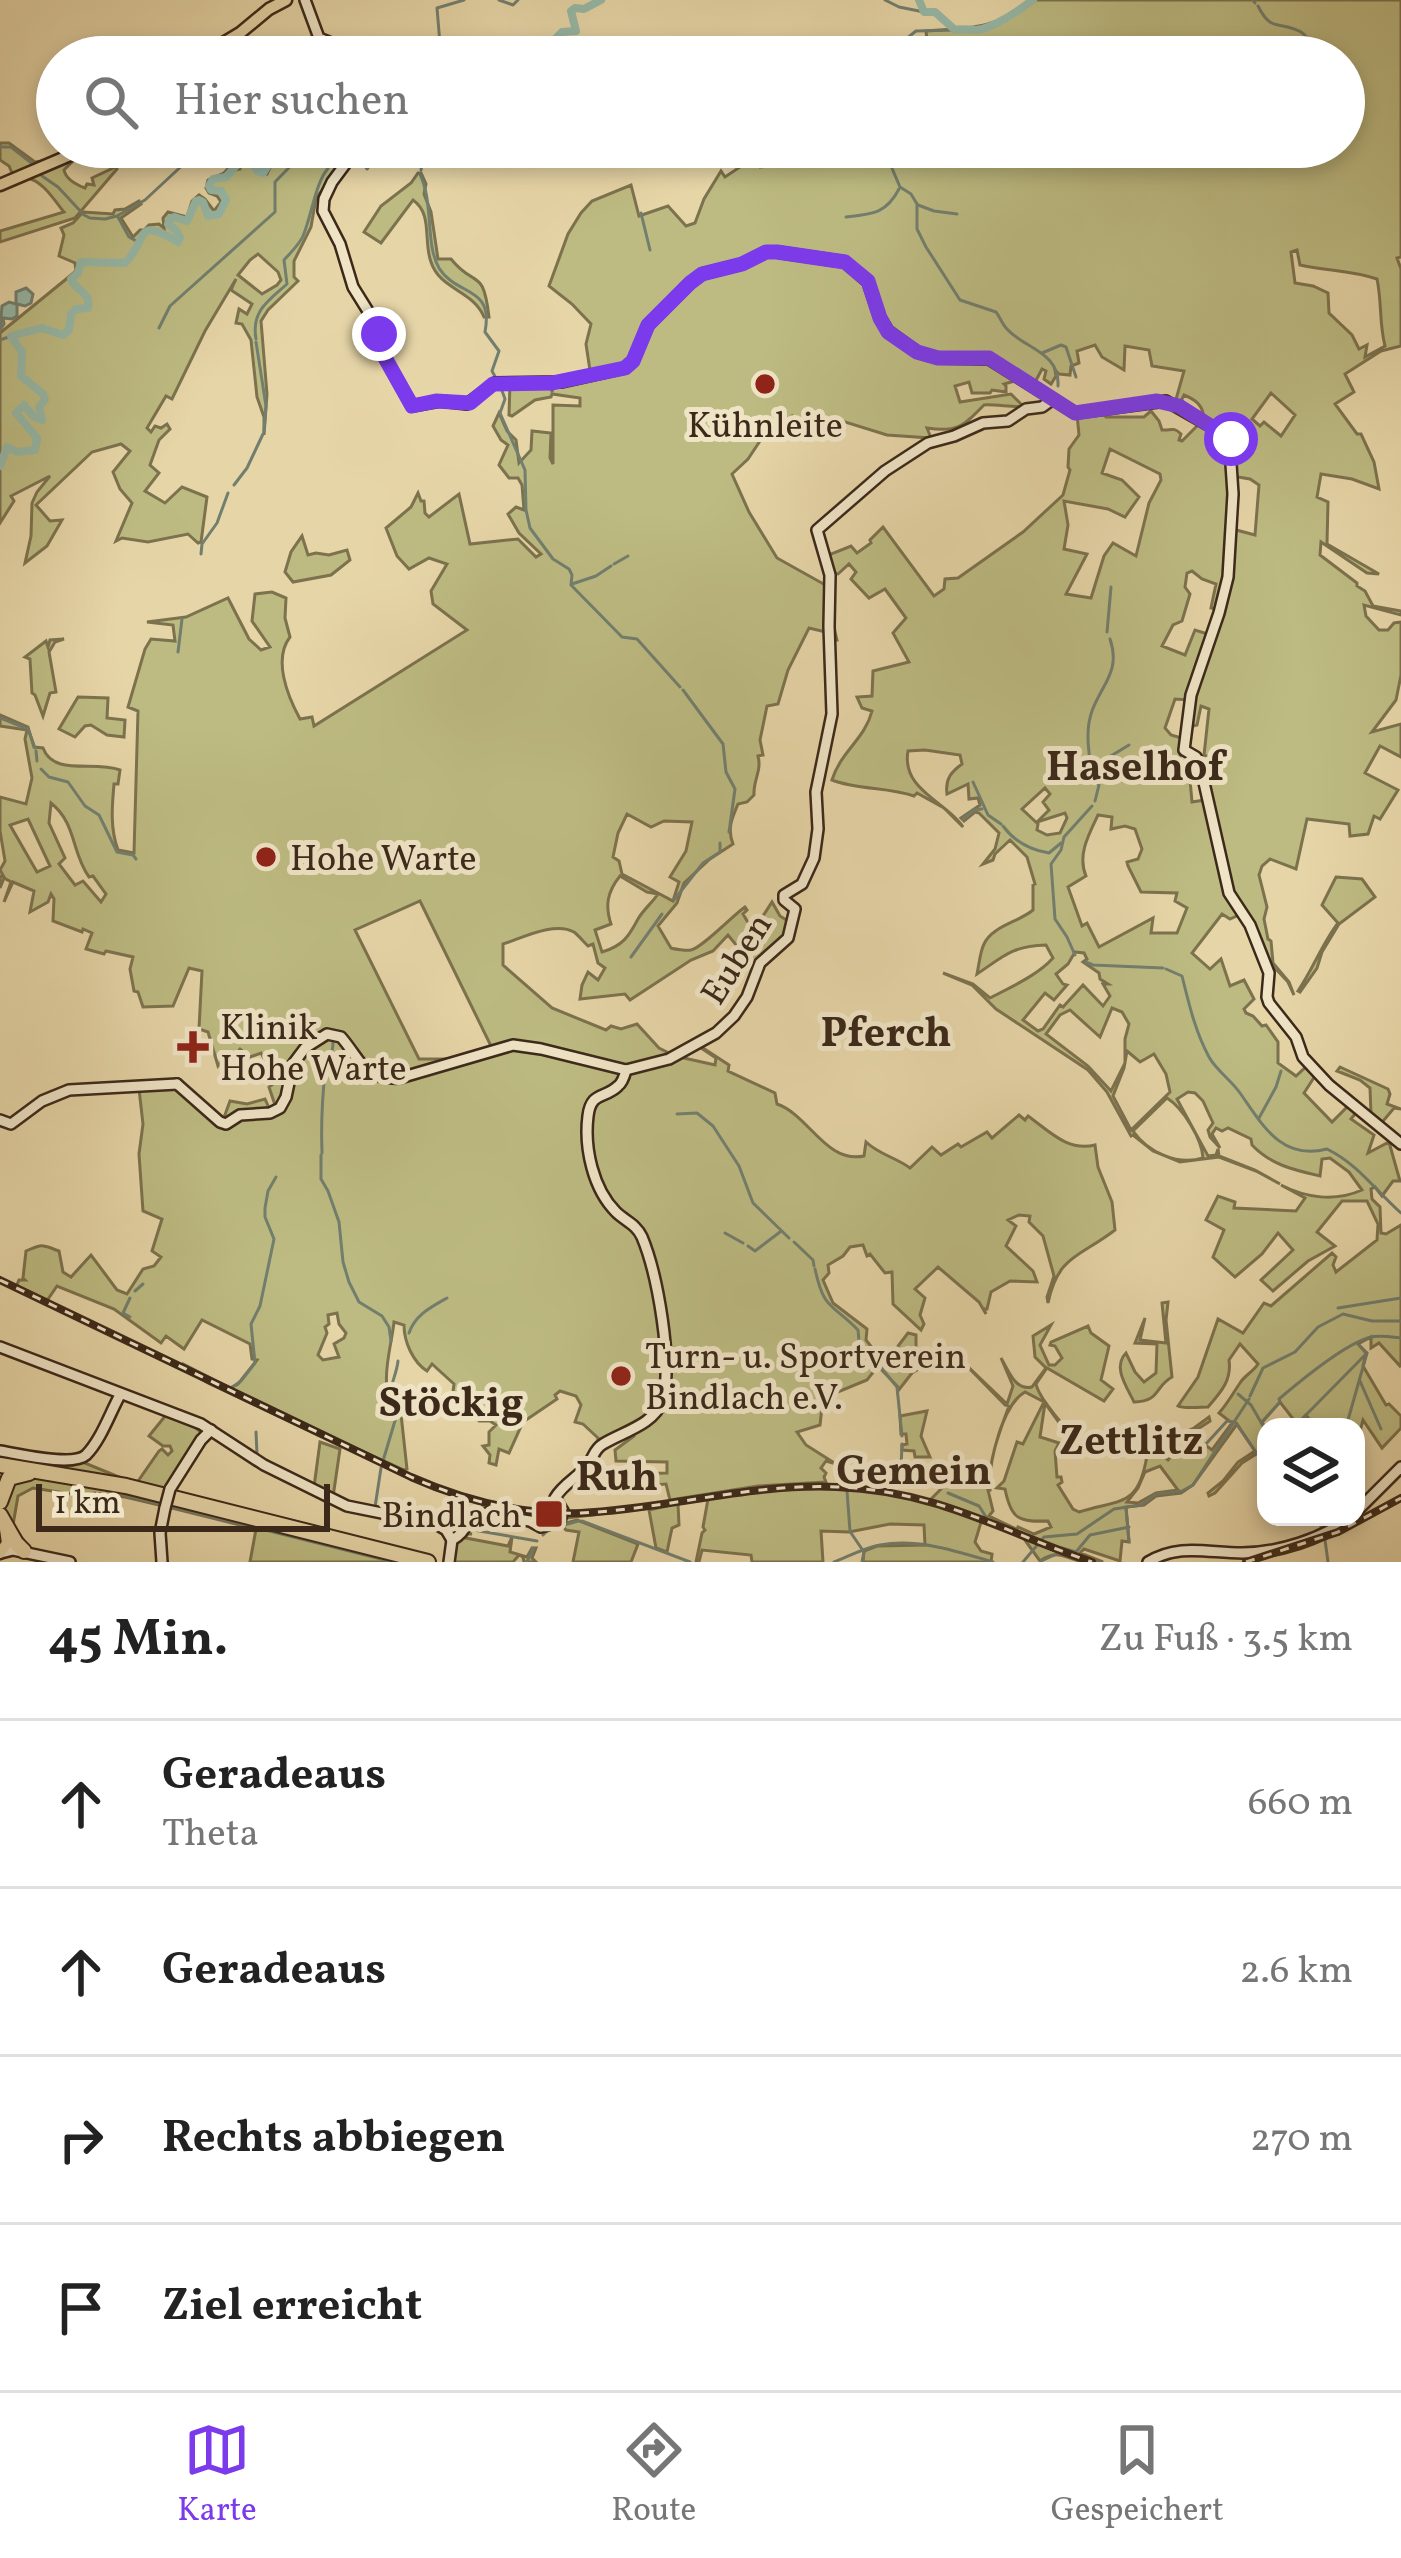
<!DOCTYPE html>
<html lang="de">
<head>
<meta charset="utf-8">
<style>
	body { margin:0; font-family:Vollkorn,serif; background:#f6f6f6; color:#222 }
	.controls { position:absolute; right:36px; bottom:36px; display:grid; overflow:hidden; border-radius:24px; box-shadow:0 6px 18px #0003 }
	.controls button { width:108px; height:108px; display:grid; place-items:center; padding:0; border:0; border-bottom:3px solid #e0e0e0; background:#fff; color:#222; font:60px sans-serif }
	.scale { position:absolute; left:36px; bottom:30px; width:294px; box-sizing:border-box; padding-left:12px; border:6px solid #3c291a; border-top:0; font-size:33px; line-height:42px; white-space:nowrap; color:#3c291a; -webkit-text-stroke:9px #efe4c6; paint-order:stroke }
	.stop { position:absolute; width:36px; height:36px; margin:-27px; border:9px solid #7c3aed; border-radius:50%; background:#fff }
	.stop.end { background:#7c3aed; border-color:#fff; box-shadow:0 3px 12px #0008 }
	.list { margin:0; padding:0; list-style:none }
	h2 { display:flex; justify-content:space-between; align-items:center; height:156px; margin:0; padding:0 48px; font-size:51px }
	h2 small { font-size:39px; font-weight:400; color:#767676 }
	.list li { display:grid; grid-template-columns:78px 1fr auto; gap:36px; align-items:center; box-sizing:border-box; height:168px; padding:0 48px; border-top:3px solid #e0e0e0 }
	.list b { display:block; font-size:45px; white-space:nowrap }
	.list p { margin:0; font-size:39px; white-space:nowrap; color:#767676 }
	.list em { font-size:39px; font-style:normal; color:#767676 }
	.icon { flex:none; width:66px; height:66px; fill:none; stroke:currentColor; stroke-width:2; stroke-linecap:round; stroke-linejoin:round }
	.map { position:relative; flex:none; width:1401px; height:1562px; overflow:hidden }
	.search { position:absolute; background:#fff; box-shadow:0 6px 18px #0003; left:36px; right:36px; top:36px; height:132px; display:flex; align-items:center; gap:30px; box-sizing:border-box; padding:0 42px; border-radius:66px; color:#767676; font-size:45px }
	.sheet { height:828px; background:#fff }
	nav { display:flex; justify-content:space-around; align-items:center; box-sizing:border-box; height:168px; border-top:3px solid #e0e0e0; background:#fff; font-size:33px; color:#767676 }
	nav a { display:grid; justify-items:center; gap:6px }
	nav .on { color:#7c3aed }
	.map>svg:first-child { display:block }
	.green { fill:#bdbb82; stroke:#7c724e; stroke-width:3; fill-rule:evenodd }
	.water { fill:#96b9a8; stroke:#727f6f; stroke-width:3 }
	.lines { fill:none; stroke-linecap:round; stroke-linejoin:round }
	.stream { stroke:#727f6f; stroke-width:3 }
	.river { stroke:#96b9a8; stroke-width:8 }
	.secondary-casing { stroke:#3c291a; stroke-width:14 }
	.primary-casing { stroke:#3c291a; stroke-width:15 }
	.highway-casing { stroke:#3c291a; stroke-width:18 }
	.secondary { stroke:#efe4c6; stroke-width:9 }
	.primary { stroke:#e6d5a7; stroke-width:10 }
	.highway { stroke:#e6d5a7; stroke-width:14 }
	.rail-casing { stroke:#3c291a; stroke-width:8 }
	.rail { stroke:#efe4c6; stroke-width:3; stroke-dasharray:9; stroke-linecap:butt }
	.secondary-bridge-casing { stroke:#3c291a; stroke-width:14; stroke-linecap:butt }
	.secondary-bridge { stroke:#efe4c6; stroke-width:9 }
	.route { stroke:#7c3aed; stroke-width:15 }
	.poi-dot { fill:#8f2418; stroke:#efe4c6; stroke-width:4.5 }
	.labels { text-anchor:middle; stroke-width:10; stroke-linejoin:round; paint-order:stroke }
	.poi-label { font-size:36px; fill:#3c291a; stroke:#efe4c6; text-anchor:start }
	.street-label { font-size:36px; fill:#3c291a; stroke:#efe4c6 }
	.quarter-label { font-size:42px; font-weight:bold; fill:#3c291a; stroke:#efe4c6 }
</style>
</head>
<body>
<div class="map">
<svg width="1401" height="1562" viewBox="0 0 1401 1562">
	<rect width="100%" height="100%" fill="#e6d5a7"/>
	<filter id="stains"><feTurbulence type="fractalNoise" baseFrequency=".00167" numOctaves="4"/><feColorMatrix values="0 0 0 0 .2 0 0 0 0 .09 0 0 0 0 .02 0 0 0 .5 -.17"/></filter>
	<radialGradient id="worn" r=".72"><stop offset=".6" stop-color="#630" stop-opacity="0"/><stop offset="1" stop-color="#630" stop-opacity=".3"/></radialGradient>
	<g class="green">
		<path d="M 1029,0 L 1401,0 L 1401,257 L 1397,258 L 1401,269 L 1401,346 L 1381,351 L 1345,374 L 1354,392 L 1335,404 L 1357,434 L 1361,434 L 1374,462 L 1379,489 L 1352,479 L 1321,474 L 1317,497 L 1328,502 L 1327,544 L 1379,574 L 1367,573 L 1321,542 L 1320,555 L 1357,583 L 1357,586 L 1365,591 L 1373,606 L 1401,611 L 1401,615 L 1364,605 L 1366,616 L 1379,630 L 1388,630 L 1394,623 L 1401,622 L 1401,675 L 1396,700 L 1372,732 L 1401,724 L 1401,757 L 1380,746 L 1365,773 L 1398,790 L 1380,819 L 1374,816 L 1368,834 L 1350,836 L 1349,824 L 1307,819 L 1296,869 L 1270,859 L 1262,866 L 1259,875 L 1267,907 L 1264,919 L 1268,939 L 1271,941 L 1273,963 L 1289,982 L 1294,995 L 1288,982 L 1274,967 L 1273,980 L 1251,925 L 1230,893 L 1203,772 L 1208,772 L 1209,757 L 1204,755 L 1209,709 L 1201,706 L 1197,725 L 1189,727 L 1192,695 L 1224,598 L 1218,610 L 1211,608 L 1216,584 L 1202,579 L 1192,571 L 1187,573 L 1185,587 L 1190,594 L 1182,621 L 1173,625 L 1162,646 L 1185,655 L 1195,630 L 1211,635 L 1189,700 L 1175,699 L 1165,728 L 1171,735 L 1185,739 L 1174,778 L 1190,780 L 1192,802 L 1205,800 L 1228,894 L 1243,913 L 1230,919 L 1222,914 L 1192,953 L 1210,969 L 1221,959 L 1230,986 L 1244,980 L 1254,999 L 1244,1009 L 1246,1013 L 1253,1016 L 1262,1026 L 1266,1025 L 1278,1042 L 1278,1063 L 1296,1076 L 1309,1064 L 1317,1073 L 1304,1093 L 1332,1122 L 1352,1102 L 1330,1084 L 1331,1082 L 1371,1114 L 1370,1088 L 1360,1080 L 1337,1071 L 1340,1067 L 1388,1089 L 1390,1094 L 1387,1104 L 1401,1109 L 1394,1108 L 1379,1126 L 1359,1109 L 1351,1119 L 1374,1135 L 1368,1153 L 1389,1142 L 1400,1181 L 1393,1181 L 1382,1196 L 1375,1187 L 1371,1189 L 1372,1199 L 1380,1207 L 1381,1233 L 1386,1234 L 1401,1225 L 1401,1365 L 1400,1366 L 1379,1343 L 1371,1348 L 1371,1337 L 1358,1344 L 1366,1353 L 1363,1366 L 1386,1405 L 1389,1404 L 1401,1416 L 1401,1428 L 1382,1448 L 1363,1420 L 1356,1446 L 1356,1427 L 1315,1427 L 1306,1415 L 1297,1424 L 1280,1402 L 1262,1422 L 1266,1429 L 1266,1448 L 1242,1463 L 1215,1493 L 1209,1496 L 1208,1493 L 1223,1481 L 1238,1462 L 1255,1451 L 1237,1424 L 1193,1485 L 1181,1493 L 1156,1496 L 1144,1505 L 1126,1507 L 1129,1542 L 1122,1541 L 1120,1561 L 1084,1549 L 1080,1553 L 1103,1562 C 1097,1562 1091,1562 1084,1562 C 1065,1559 1059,1548 1040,1561 L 1022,1536 L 1015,1533 L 1018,1527 L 1034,1534 L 1051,1527 L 1048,1521 C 1018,1522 1011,1519 1005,1489 L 997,1488 L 1004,1481 L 1017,1442 L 1023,1444 L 1044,1402 L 1025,1392 C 1002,1405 988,1464 990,1490 L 988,1490 L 993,1511 L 989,1516 L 1014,1528 L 1012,1532 L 982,1519 L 975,1542 L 981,1551 L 992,1554 L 991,1562 L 863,1562 L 864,1551 L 877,1546 L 925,1545 L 924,1525 L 890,1524 L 849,1532 L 821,1531 L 823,1562 L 752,1562 L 751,1555 L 702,1550 L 699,1562 L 696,1562 L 702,1533 L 705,1530 L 703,1527 L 708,1499 L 678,1504 L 679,1525 L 672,1528 L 667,1552 L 656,1548 L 649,1510 L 667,1506 L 567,1518 L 567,1516 C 642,1514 715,1492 790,1488 C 837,1485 883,1491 929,1501 L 948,1482 C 962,1481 978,1477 989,1488 C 989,1459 999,1433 1009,1406 L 1005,1405 L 961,1360 L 1007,1404 L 1013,1386 L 1001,1358 C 1009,1371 1015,1391 1032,1387 L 1046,1368 L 1035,1357 L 1033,1336 L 1051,1325 L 1040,1345 L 1049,1365 L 1055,1365 L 1062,1358 L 1055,1346 L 1050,1345 L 1051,1342 L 1088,1326 L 1091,1333 L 1109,1346 L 1101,1380 L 1113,1389 L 1104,1401 L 1047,1368 L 1036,1384 C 1038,1395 1056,1417 1064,1426 L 1063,1428 L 1045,1403 L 1040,1437 L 1059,1443 L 1055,1451 L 1057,1477 L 1061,1477 L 1062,1482 L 1058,1485 L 1073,1509 L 1079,1512 C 1120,1499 1139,1508 1147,1455 L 1155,1449 L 1168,1460 L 1175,1452 L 1178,1435 L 1194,1428 L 1209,1417 L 1210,1421 L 1190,1434 L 1212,1450 L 1232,1423 L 1219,1413 C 1228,1403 1233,1393 1240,1383 C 1245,1375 1253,1372 1258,1364 L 1240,1344 L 1229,1360 C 1232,1380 1221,1392 1208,1407 C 1201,1407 1183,1409 1178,1406 L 1198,1377 L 1218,1319 L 1243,1333 L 1264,1303 L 1271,1306 L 1332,1253 L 1336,1257 L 1333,1265 L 1336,1272 L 1377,1240 L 1378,1224 L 1367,1201 L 1342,1201 L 1317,1232 L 1335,1246 L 1308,1261 L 1273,1291 L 1261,1280 L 1293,1250 L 1278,1233 L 1262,1254 L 1235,1277 L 1213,1257 L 1224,1230 L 1206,1220 L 1218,1196 L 1235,1202 L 1234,1208 L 1296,1211 L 1305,1198 L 1281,1185 C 1306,1198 1335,1202 1362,1190 L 1349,1172 L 1330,1158 L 1322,1159 L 1320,1176 C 1294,1170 1271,1165 1252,1145 L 1251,1139 L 1228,1128 L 1222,1131 L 1216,1128 L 1212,1134 L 1220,1148 L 1210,1137 L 1208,1130 L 1213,1123 L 1203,1101 L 1195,1093 L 1188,1092 L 1177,1099 L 1208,1156 L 1216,1155 L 1218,1149 L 1219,1156 L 1255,1170 L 1280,1184 L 1256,1171 L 1219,1157 L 1180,1162 L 1153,1151 L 1133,1135 L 1131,1136 L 1107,1092 L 1088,1070 L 996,1009 L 972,985 L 943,973 L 973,984 L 990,998 C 1011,987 1038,975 1053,958 L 1046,945 C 1012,946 1004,956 977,974 C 979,965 980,952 984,944 C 992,926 1019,922 1033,910 L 1033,885 L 1035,884 L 1027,857 L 1010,840 L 995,854 L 993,860 L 983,864 L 995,849 L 999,833 L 979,813 L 975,812 L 964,821 L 961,818 L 980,805 L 978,798 L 969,799 L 968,784 L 947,794 C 945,779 951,772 962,764 L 960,755 L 925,750 L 908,751 C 901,790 947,802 963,827 L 944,808 L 917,793 L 914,796 C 888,787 857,790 832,780 C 841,751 865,739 872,711 L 862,708 L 857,697 L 872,696 L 873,671 L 909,662 L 893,633 L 906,618 L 885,589 L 869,598 L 851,579 L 856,572 L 849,564 L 838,574 L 832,573 L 826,556 L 851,546 L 857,553 L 871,543 L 870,540 L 883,527 L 934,596 L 944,589 L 945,579 L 958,578 L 1023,532 L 1063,495 L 1070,470 L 1068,467 L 1069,449 L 1079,435 L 1077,414 L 1100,410 L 1106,417 L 1144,417 L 1151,411 L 1159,421 L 1162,430 C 1171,431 1173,426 1181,434 L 1179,440 L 1182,441 L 1204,419 C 1203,405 1196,400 1184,395 L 1179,405 L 1175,403 L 1184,371 L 1152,366 L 1149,350 L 1125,346 L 1124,370 L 1102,357 L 1095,345 L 1077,351 L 1079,363 L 1071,366 L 1070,375 L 1059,374 L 1055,370 L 1056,376 L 1051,384 L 1044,379 L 1046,371 L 1042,369 L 1033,386 L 1013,373 L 1021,380 L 1019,384 L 1015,381 L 1004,384 L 1006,386 L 1006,392 L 992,390 L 990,393 L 972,393 L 969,382 L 955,386 L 960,402 L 1011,394 L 1023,406 C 1018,408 994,404 984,405 C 964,425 959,433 927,428 L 931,438 L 887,435 L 839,420 L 805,436 L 792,416 L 762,438 L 748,459 L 732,474 L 749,512 L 777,558 L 829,587 L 828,628 L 829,630 L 834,628 L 837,640 L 832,641 L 830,633 L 809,628 L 788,670 L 778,704 L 767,706 L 760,740 L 763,755 L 758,756 C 762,771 753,780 754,795 L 747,802 L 738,804 C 732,818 727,829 733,844 L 710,859 L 684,883 L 677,903 L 658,926 L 671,948 C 674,949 687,951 691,950 C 702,948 732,916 745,907 L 747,910 L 743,914 L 749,924 L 761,919 L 772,902 L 780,916 L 791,923 C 786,945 766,950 756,969 L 728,935 L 713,951 L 691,960 L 630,1000 L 625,994 L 580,999 L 582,985 L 588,972 L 598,980 L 605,968 L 598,963 L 593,944 L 588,946 C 583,941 579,936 574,932 C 555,921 522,938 503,944 L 503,965 L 552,1008 L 606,1030 L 611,1026 L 621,1029 L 637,1024 L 659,1048 L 675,1056 L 715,1065 L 716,1058 L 701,1048 L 703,1048 L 729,1065 L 728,1071 L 775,1093 L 777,1104 C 809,1115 826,1164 864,1156 L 866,1142 C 880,1155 895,1157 910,1168 L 932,1147 L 941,1155 L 958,1144 L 961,1147 L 987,1132 L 992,1138 L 1019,1115 L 1025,1120 L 1028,1116 C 1049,1131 1068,1152 1095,1145 L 1098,1167 L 1112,1202 L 1115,1230 C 1080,1257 1058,1255 1048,1303 L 1047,1297 L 1054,1276 L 1043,1236 L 1029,1222 L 1030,1216 L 1019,1215 L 1008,1220 L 1016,1226 L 1006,1246 L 1033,1271 L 1037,1282 L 1010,1281 L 991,1292 L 987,1309 L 984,1309 L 986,1314 L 979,1302 L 938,1267 L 915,1289 L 925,1298 L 920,1315 L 924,1324 L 921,1330 L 893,1304 L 892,1272 L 885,1273 L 870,1254 L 867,1256 L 863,1245 L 850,1247 L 843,1256 L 828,1265 L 829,1273 L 823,1280 L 833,1303 L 867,1329 L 866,1340 L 880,1358 L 885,1360 L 889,1358 L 908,1333 L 916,1335 L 916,1349 L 925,1365 L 912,1373 L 898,1391 L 898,1387 L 878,1366 L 867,1380 L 823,1398 L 820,1425 L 797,1432 L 806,1445 L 836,1464 L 826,1461 L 821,1468 L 826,1473 L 824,1477 L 826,1482 L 758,1486 L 670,1500 L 666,1484 L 641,1486 L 636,1474 L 667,1473 L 667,1462 L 616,1461 L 615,1450 L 634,1436 L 633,1429 C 638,1426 645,1425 650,1421 C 681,1400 663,1333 658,1302 C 658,1334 677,1386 655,1412 C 641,1427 615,1436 597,1446 L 598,1438 L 583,1424 L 575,1422 L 581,1405 L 576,1396 L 560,1391 L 555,1395 L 557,1399 L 523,1422 L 509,1453 L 499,1449 L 496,1465 L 489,1463 L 490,1455 L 483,1446 L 489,1445 L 489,1432 L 496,1425 L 490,1421 L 479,1421 L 453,1392 L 454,1384 L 432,1364 L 427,1371 C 413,1362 404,1342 404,1325 L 394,1322 C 391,1351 375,1393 401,1414 L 407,1469 L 404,1470 L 200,1377 L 342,1446 L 208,1383 L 181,1367 L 183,1364 L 230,1388 L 238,1384 L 257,1360 L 252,1359 L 250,1344 L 202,1320 L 184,1349 L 166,1336 L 161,1343 L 114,1309 L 57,1286 L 46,1302 L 16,1287 L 19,1280 L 25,1280 L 23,1278 L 26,1251 C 44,1243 42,1245 59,1251 L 63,1272 L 71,1277 L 91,1255 L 117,1290 L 127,1294 L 143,1269 L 154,1266 L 161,1257 L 152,1251 L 162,1219 L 143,1211 L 139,1154 L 143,1124 L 139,1089 L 180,1086 L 222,1123 L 230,1101 L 247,1104 L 265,1099 L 269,1108 L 275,1105 L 269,1087 L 280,1079 L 278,1076 L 274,1077 L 261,1053 L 250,1057 L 240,1049 L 236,1054 L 244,1061 L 240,1067 L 223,1060 L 218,1066 L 208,1032 L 199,1029 L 202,971 L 189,968 L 173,1006 L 143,1007 L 138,992 L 134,991 L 130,969 L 133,957 L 106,951 L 104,954 L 86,949 L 92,933 L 83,929 L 82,932 L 53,921 L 54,899 L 51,894 L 48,902 L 30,912 L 34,891 L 13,882 L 4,902 L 11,882 L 4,878 L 0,888 L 0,876 L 4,877 L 0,870 L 5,861 L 0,831 L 0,797 L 26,804 L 32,778 L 25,739 L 27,730 L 0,726 L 0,715 L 28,727 L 34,747 L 43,748 C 54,777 94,760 120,770 L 118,784 L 114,784 C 112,806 110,829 118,850 L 134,853 L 138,711 L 128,707 L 145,649 L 151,639 L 175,641 L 173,625 L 147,622 L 186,617 L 228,598 L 249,639 L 261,650 L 270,647 L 252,621 L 255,594 L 272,592 L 286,598 L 285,618 L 290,637 C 273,659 287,695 300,719 L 312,717 L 314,726 L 467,630 L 433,604 L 431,591 L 447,564 L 429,558 L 409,569 L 397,556 L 386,528 L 411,507 L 418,493 L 421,501 L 424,501 L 425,513 L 429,517 L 459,494 L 470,544 L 518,539 L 536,557 L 541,554 L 519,533 L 508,514 L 516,507 L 524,510 L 522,485 L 518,478 L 509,478 L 499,465 L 508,445 L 501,440 L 493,426 L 499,413 L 507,431 L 516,440 L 519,463 L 531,450 L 532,431 L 551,433 L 550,458 L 553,464 L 553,405 L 580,406 L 580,398 L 552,394 L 551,397 L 535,400 L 512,416 L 509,415 L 510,383 L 551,384 L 552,392 L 554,384 L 591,377 L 586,344 L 591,324 L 572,304 L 549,286 L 568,234 L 581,213 L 592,201 L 631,185 L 639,216 L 668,206 L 686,226 L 695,223 L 704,199 L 721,171 L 725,177 L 755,157 L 760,167 L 781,165 L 806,158 L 812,163 L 830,155 L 827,147 L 1344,147 L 1344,57 L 911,57 L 902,50 L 920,53 L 928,51 L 926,31 C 966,28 998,30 1029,0 ZM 1297,250 L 1300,265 C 1327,271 1351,270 1377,279 C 1382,302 1379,323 1385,346 L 1365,357 L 1367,345 L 1359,349 L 1352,335 L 1329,313 L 1328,293 L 1313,286 L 1295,283 L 1291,252 ZM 1271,393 L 1295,415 L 1281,436 L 1264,422 L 1260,426 L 1252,419 ZM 1110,449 L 1160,474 L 1161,480 L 1149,503 L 1136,556 L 1113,543 L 1104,556 L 1091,598 L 1066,594 L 1087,554 L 1064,549 L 1068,525 L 1064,501 L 1108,509 L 1125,517 L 1139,497 L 1122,480 L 1102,473 ZM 1232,476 L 1250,479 L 1259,485 L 1255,535 L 1229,528 ZM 1045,788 L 1050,794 L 1043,802 L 1049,810 L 1037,822 L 1065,813 L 1067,818 L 1060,833 L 1047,835 L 1037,830 L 1038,824 L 1022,809 ZM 51,803 C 77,824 71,852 89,877 L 93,876 L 106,894 L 101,902 L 83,881 L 75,885 L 59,864 L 65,858 L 49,823 ZM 627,814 L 651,827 L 664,821 L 692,822 L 686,851 L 670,877 L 679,882 L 673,901 L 622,874 L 619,861 L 613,857 L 618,833 ZM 1098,815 L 1112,817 L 1111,829 L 1125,826 L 1135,829 L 1142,849 L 1138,859 L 1127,862 L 1128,866 L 1141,892 L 1177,893 L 1175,901 L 1187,908 L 1177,933 L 1151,933 L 1153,918 L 1099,947 L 1087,923 L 1082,926 L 1068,887 L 1086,876 C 1077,855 1089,834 1098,815 ZM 28,819 L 50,866 L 37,872 L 10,825 ZM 620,876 L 647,892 L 658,894 C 652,903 643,910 638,919 C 629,936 623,946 602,952 L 595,930 L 611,924 C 605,906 607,892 620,876 ZM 420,901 L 492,1048 L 452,1059 L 419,1059 L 355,930 ZM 1075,952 L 1084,953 L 1087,959 L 1083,962 L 1099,973 L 1100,979 L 1108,984 L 1103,984 L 1110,996 L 1103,1006 L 1083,985 L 1063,1007 L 1060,1005 L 1043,1029 L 1038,1031 L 1023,1020 L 1045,993 L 1054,1000 L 1067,985 L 1063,984 L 1056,974 L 1068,964 ZM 1112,1008 L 1122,1012 L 1129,1024 L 1125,1039 L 1125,1063 L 1111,1091 L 1088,1066 L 1046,1034 L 1060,1015 L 1070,1010 L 1100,1037 ZM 1127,1051 L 1140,1062 L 1154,1054 L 1166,1074 L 1170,1092 L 1131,1130 L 1113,1096 L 1124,1068 ZM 1167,1098 C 1183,1108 1202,1139 1203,1158 C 1177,1166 1148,1152 1133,1131 ZM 337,1313 L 339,1324 L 346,1333 L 344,1338 L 334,1344 L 339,1357 L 323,1360 L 318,1355 L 327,1333 L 325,1327 L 329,1324 L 328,1315 ZM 1160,1466 L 1178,1490 L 1156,1493 L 1138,1503 L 1127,1502 L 1138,1488 L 1145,1472 Z"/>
		<polygon points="0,143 9,143 35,162 49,160 13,175 9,166 0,160"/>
		<path d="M 92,147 L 105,147 L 117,169 L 75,218 L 0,242 L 0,231 L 64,212 C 54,200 43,181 27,178 ZM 104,148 L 113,168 L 92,178 L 94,185 L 87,184 L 85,188 C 77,185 66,180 64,170 L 73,161 Z"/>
		<path d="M 280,147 L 357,147 L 316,198 L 311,227 L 294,261 L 294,277 L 298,281 L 268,310 L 261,321 L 267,394 L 264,435 L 264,417 L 257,397 L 251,340 L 242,324 L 236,323 L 239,309 L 247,314 L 252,304 L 231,290 L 236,279 L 205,331 L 172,399 L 166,396 L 147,428 L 151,432 L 155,426 L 161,428 L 167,424 L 170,429 L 159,440 L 150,465 L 159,473 L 145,491 L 165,503 L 182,487 L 207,497 L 201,542 L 198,543 L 188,534 L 148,542 L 122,538 L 116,541 L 132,503 L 120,489 L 113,472 L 130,451 L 121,444 L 92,452 L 36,505 L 50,521 L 62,520 L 47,546 L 25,563 L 31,536 L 32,503 L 37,492 L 50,476 L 11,496 L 14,501 L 0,523 L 0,333 L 76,271 L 75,263 L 59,256 L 64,235 L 61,228 L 73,223 L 83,212 L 113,214 L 115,210 L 125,209 L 139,201 L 141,204 L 121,218 L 133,237 L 140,230 L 144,230 L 149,225 L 159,224 L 164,228 L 163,218 L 168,212 L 187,217 L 192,201 L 199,195 L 205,199 L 214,211 L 221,202 L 217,196 L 209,193 L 206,188 L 208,180 L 224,173 L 231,165 L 235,170 L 240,169 L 242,160 L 249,153 L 252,153 L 256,172 L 267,174 ZM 258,254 L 278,272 L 281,280 L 277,285 L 262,294 L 238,275 L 250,260 Z"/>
		<path d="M 418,173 L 421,173 L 426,184 L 424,194 L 431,212 L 438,259 L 451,259 C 475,289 483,266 489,317 L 484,317 C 473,290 440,290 431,262 C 423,240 433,214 413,200 L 381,243 L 364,232 L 381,206 L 411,183 Z"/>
		<polygon points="302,536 308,555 316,553 329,555 347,550 350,560 331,575 293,582 285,572 291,552"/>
		<polygon points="64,639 55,642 49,652 56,692 50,693 43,716 35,695 32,693 30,659 25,657 46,641 48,647 50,640"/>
		<polygon points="78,697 108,698 107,718 125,720 124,737 107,735 91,725 85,726 75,737 59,729"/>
		<path d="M 1336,877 L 1362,879 L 1375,897 L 1339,924 L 1322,952 L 1317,968 L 1300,992 L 1298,991 C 1313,969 1322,944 1338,923 L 1322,905 Z"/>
		<path d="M 1168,1302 L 1166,1320 L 1172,1377 C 1154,1387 1161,1401 1134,1402 C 1127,1387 1112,1367 1126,1353 L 1135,1372 L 1144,1382 L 1156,1373 L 1157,1344 L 1135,1343 L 1145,1318 L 1140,1340 L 1166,1343 L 1162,1303 Z"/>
		<polygon points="927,1411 921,1436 930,1457 915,1457 914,1451 902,1450 902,1445 907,1444 906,1434 901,1434 900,1416"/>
		<polygon points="166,1415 190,1423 202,1433 166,1493 0,1462 0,1455 80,1461 136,1484 159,1451 162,1449 168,1455 172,1451 170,1446 163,1446 149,1436"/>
		<polygon points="320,1442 340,1449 333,1497 314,1487"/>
		<path d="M 28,1476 L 86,1485 L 164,1503 L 163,1506 L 125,1497 L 94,1493 L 84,1496 L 33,1488 L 18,1496 L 13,1525 L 30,1549 C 5,1526 0,1521 6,1485 Z"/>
		<polygon points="168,1504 395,1562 250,1562 256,1529 168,1507"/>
		<polygon points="577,1520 638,1544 631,1562 573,1562 579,1532 566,1530 562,1525 542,1533 547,1528"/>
		<polygon points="466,1533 472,1534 467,1534 466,1538 508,1546 512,1537 510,1552 527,1557 532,1548 536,1548 532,1558 536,1562 524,1562 523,1557 519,1555 513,1562 451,1562 455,1542"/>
	</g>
	<polygon class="water" points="26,288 33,294 31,303 25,306 17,304 17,316 12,319 3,318 4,324 0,330 2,306 9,302 16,304 16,292"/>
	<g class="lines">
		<g class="stream">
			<polyline points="499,0 513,5 518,0"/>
			<polyline points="885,0 899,7 924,12"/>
			<polyline points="1253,0 1255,3"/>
			<path d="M 1258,6 C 1271,32 1278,21 1299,31 C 1304,33 1310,41 1314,45 L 1329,45"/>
			<polyline points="896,47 916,31 955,30"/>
			<polyline points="435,57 440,44 437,8 464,0"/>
			<polyline points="894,57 895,52"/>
			<polyline points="0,147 11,147 34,165"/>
			<polyline points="884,147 884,148"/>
			<path d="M 885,152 L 900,187 L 911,194 L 917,204 L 917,229 L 926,247 L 960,300 L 996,312 C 1000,317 1002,324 1007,329 C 1025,349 1060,352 1058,386"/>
			<polyline points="357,154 367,169 383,147"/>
			<polyline points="421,170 425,147"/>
			<path d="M 420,174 C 434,204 425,244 439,268 C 457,297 494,285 485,332 L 499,351 L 492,371 L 497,380"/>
			<polyline points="42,176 58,187 84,215 90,218 105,219 117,216 145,200 202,147"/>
			<polyline points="918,205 934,211 957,214"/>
			<polyline points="641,213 650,250"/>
			<polyline points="118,217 129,237 138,242"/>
			<path d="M 846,217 C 872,214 886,214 899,189"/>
			<polyline points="159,328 170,306 275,212 275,182 309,147"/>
			<path d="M 256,339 C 251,311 268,301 287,284 L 284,260 C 291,252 299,245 303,236 C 316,205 314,165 350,152"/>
			<polyline points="0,340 11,336"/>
			<polyline points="256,342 266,406 264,431"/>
			<polyline points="1042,353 1061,345 1066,347 1076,377"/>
			<polyline points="501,388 505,399 500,413 525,470 526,510 530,528 553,559 569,569 572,575 571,585 622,637 637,639 680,687"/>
			<polyline points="234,485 247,468 263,434"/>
			<polyline points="201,554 202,544 217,523 228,493"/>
			<polyline points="614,564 628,556"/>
			<polyline points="572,584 596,576 611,566"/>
			<polyline points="1107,632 1111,587"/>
			<polyline points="178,652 182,619"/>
			<polyline points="683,690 723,744 726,772 735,789 729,832"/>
			<polyline points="0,718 28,729 35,748"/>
			<polyline points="36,751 37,761"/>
			<polyline points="1091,768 1129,745"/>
			<polyline points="41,769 49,777 68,782 85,806 99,815 117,852 133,855 136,859"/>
			<polyline points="973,782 988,815 1001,824"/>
			<path d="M 1095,801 L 1099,785 L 1092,779 C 1090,756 1084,733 1092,711 C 1102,684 1121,671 1110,639"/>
			<polyline points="963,819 974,810 982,809"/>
			<path d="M 1003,826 C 1014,841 1031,850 1049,853 L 1061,843"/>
			<polyline points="674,900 703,863 720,852 720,843"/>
			<polyline points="1075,955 1067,937 1055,919 1051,864 1061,850 1064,837 1092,806"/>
			<polyline points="631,957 662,914"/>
			<polyline points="1086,962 1093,965 1163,968"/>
			<path d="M 1166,969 L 1182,976 C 1189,1004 1195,1031 1209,1057 C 1216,1070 1231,1080 1240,1093 C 1262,1124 1281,1161 1327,1149 C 1359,1165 1375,1190 1401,1213"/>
			<polyline points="677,1114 697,1113 713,1126 739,1166 753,1203 789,1238"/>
			<polyline points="1259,1118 1276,1087 1281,1071"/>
			<path d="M 322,1153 C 321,1129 322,1105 324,1082 C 325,1068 333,1057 333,1043"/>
			<polyline points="321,1155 321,1179 328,1191 339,1222 343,1262 349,1282 359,1302 382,1316 389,1327 391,1341"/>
			<polyline points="725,1233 743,1243"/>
			<polyline points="794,1242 813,1260 814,1266"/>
			<polyline points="748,1246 755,1251 780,1232"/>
			<path d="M 815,1269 C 824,1311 832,1303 858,1330 L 859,1341 L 897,1387 L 902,1436"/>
			<polyline points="135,1291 143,1284"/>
			<polyline points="1338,1308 1401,1298"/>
			<polyline points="130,1317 123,1313 130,1298"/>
			<path d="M 409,1333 C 415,1315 431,1307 447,1298"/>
			<polyline points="1360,1381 1381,1429"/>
			<polyline points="231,1388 241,1381 255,1363 251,1324 260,1306 274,1239 265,1217 265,1208 268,1191 276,1177"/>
			<polyline points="1238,1394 1251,1405 1266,1431"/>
			<polyline points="1250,1396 1263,1368 1295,1352 1318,1327 1343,1314 1372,1321 1401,1321"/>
			<path d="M 396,1410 C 384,1391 396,1380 398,1361"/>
			<path d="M 1263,1421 L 1280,1402 L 1279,1399 C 1299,1382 1346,1343 1371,1337 C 1380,1335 1392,1337 1401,1338"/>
			<polyline points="1235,1422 1255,1451"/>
			<polyline points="1299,1422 1367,1353"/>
			<polyline points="1346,1427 1367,1353 1359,1345"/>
			<polyline points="256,1432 257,1454"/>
			<polyline points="1205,1445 1227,1421 1234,1422"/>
			<polyline points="383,1461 397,1414"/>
			<polyline points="901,1469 902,1444"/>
			<polyline points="847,1491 850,1531"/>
			<polyline points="948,1493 979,1506 986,1517"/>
			<polyline points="125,1495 393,1562"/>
			<polyline points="375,1507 381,1468"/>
			<polyline points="1126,1508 1129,1541"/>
			<polyline points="1317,1517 1322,1529"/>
			<polyline points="582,1521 690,1562"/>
			<polyline points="441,1523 461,1527"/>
			<polyline points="468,1529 537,1541"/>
			<polyline points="851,1533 864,1552 862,1562"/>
			<polyline points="543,1535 548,1530 578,1521"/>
			<polyline points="1325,1540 1328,1562"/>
			<polyline points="1062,1548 1076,1552 1090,1535 1129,1527"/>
			<polyline points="1041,1561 1061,1552"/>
			<polyline points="527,1562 533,1548"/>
			<path d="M 834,1562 C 849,1556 864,1548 880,1545 C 918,1538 956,1551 993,1562"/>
			<polyline points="1023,1562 1044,1537 1077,1534 1114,1509 1141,1505 1156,1494 1182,1491 1193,1485 1249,1399"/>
		</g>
		<g class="river">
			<path d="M 919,0 L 924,12 L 935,12 L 955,30 C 962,28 969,30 976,30 C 993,29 1019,10 1033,0"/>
			<polyline points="548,57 553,41 562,32 576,31 571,11 575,8 584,9 601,0"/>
			<polyline points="254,147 257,152 254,164 257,171 263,173 275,155 275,147"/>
			<path d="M 0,466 L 7,447 L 17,452 L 35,450 L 37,438 L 16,413 L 24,405 L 33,416 L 42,420 L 39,407 L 45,400 L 43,394 L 21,376 L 22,352 L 11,336 L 42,328 L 63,335 L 69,330 L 71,314 L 76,309 L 88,308 C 91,291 76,292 71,279 L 78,273 L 81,262 L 125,263 C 150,238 133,216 178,242 L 180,238 L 176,230 L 168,224 L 170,219 L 174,217 L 187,221 L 196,201 L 199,200 L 203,202 L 208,216 L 219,214 L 226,200 L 221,191 L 211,190 L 209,186 L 213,179 L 226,177 L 253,147"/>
		</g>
		<g class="secondary-casing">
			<g id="secondary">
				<polyline points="305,0 319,38 365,57"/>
				<polyline points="358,147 332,182 324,199 323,211 340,244 353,287 376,324 384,356 412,406 440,401 467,404 495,383 562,382 625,368 633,361 648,325 690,283 702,274 742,264 766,252 777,252 845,262 868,282 880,318 888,331 917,352 938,358 989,359 1075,413 1166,401 1229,437 1233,446 1231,464 1233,494 1228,577 1219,613 1191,695 1184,750 1196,757 1200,765 1229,893 1250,925 1269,973 1267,997 1269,1003 1296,1037 1303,1057 1329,1085 1401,1144"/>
				<path d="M 177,1084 L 220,1122 L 226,1124 L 240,1115 L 270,1113 L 280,1108 L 286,1097 L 293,1064 L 305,1048 L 327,1034 L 341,1037 C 362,1061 362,1080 400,1078 L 513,1045 L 541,1049 L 626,1070 L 669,1059 L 716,1033 L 734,1016 L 747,997 L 760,963 L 788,938 L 795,909 L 784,900 L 784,895 L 802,884 L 814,858 L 818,829 L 816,792 L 832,714 L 829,626 L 830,575 L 817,530 L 885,471 L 928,443 L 954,436 L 983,423 L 1008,421 L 1026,409 L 1042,407 L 1053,399"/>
				<polyline points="0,1120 11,1124 42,1101 69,1090 177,1084"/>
				<polyline points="0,1347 201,1424 264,1465 347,1506 436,1524 446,1530 452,1540"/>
				<path d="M 0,1451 C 19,1454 73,1467 86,1455 C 101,1440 110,1413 120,1395"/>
				<polyline points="170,1489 201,1440 211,1430"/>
				<polyline points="1356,1512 1401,1467"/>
				<path d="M 452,1540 C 468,1532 465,1519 478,1513 L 530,1521 L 541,1527 L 560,1521 L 563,1511 L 555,1498 C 563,1484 577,1478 587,1466 C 594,1458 593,1450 603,1444 C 622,1432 654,1425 662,1401 C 674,1364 657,1273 642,1237 C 636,1224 625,1221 616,1212 C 593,1189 584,1148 588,1116 C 591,1091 605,1099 618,1086 C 622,1083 625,1074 626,1070"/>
				<polyline points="1,1553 13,1550 70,1562"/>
				<polyline points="162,1562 160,1533 165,1508"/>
				<polyline points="449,1562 452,1540"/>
				<path d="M 1148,1562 C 1179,1543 1208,1553 1242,1553 C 1278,1553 1322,1539 1351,1517"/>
			</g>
		</g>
		<g class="primary-casing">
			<g id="primary">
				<polyline points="200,57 240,33 269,9 286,0"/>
				<polyline points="0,185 89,147"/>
				<polyline points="0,1553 7,1543 5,1529"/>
			</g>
		</g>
		<g class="highway-casing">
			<g id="highway">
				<polyline points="0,1465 126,1486 428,1562"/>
				<polyline points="0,1502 9,1478 29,1473"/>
				<polyline points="0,1515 16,1543 24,1551"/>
			</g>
		</g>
		<use href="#secondary" class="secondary"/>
		<use href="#primary" class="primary"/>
		<use href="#highway" class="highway"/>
		<g class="rail-casing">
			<g id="rail">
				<path d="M 0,1280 L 411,1477 C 465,1501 521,1515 581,1513 C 667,1509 751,1483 837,1487 C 938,1491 1001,1531 1092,1562"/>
				<polyline points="1246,1562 1338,1532 1401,1498"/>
			</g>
		</g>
		<use href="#rail" class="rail"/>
		<g class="secondary-bridge-casing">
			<polyline id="secondary-bridge" points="165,1508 170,1489"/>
		</g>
		<use href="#secondary-bridge" class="secondary-bridge"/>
	</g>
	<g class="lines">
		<polyline class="route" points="379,334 384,356 412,406 436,401 470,403 493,384 552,383 625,368 633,361 648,325 690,283 702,274 742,264 766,252 777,252 845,262 868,281 880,318 888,332 917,352 938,358 989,358 1075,413 1157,401 1179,406 1231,439"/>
	</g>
	<g class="poi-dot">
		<circle cx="765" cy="384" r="12"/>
		<circle cx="266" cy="857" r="12"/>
		<path d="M187 1029h12v12h12v12h-12v12h-12v-12h-12v-12h12z"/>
		<circle cx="621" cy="1376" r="12"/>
		<rect x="534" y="1499" width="30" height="30" rx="6"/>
	</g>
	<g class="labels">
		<g class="poi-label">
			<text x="765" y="437" text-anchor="middle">Kühnleite</text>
			<text x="290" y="870">Hohe Warte</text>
			<text x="220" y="1039">Klinik<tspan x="220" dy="41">Hohe Warte</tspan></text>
			<text x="645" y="1368">Turn- u. Sportverein<tspan x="645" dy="41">Bindlach e.V.</tspan></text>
			<text x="522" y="1527" text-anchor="end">Bindlach</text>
		</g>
		<g class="street-label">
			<text transform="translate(735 958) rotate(-58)" y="13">Euben</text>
		</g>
		<g class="quarter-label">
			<text x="1135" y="780">Haselhof</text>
			<text x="886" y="1046">Pferch</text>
			<text x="451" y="1416">Stöckig</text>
			<text x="1131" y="1454">Zettlitz</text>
			<text x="914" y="1484">Gemein</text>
			<text x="617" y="1490">Ruh</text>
		</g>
	</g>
	<rect width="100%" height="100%" filter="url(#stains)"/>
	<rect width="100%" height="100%" fill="url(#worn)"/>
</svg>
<div class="controls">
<button><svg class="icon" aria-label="layers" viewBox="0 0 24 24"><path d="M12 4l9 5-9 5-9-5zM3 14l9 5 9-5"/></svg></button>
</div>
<div class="scale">1 km</div>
<div class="stop" style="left:1231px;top:439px"></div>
<div class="stop end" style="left:379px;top:334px"></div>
<div class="search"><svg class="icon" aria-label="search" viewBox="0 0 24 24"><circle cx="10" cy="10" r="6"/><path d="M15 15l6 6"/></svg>Hier suchen</div>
</div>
<section class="sheet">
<h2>45 Min.<small>Zu Fuß · 3.5 km</small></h2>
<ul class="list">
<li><svg class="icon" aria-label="ahead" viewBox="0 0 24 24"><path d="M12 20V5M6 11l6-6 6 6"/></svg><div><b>Geradeaus</b><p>Theta</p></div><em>660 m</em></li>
<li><svg class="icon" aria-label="ahead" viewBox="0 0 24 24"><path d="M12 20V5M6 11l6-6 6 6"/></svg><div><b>Geradeaus</b></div><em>2.6 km</em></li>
<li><svg class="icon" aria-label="right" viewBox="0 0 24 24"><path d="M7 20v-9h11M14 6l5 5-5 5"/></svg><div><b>Rechts abbiegen</b></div><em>270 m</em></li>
<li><svg class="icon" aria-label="arrive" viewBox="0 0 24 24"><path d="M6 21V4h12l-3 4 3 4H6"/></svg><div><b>Ziel erreicht</b></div></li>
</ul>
</section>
<nav>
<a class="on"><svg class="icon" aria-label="map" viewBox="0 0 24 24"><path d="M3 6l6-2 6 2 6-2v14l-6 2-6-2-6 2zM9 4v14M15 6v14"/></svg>Karte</a>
<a><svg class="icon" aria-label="directions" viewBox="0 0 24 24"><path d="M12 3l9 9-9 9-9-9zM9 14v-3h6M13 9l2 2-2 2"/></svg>Route</a>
<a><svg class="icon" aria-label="saved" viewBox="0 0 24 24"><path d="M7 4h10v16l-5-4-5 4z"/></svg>Gespeichert</a>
</nav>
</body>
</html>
